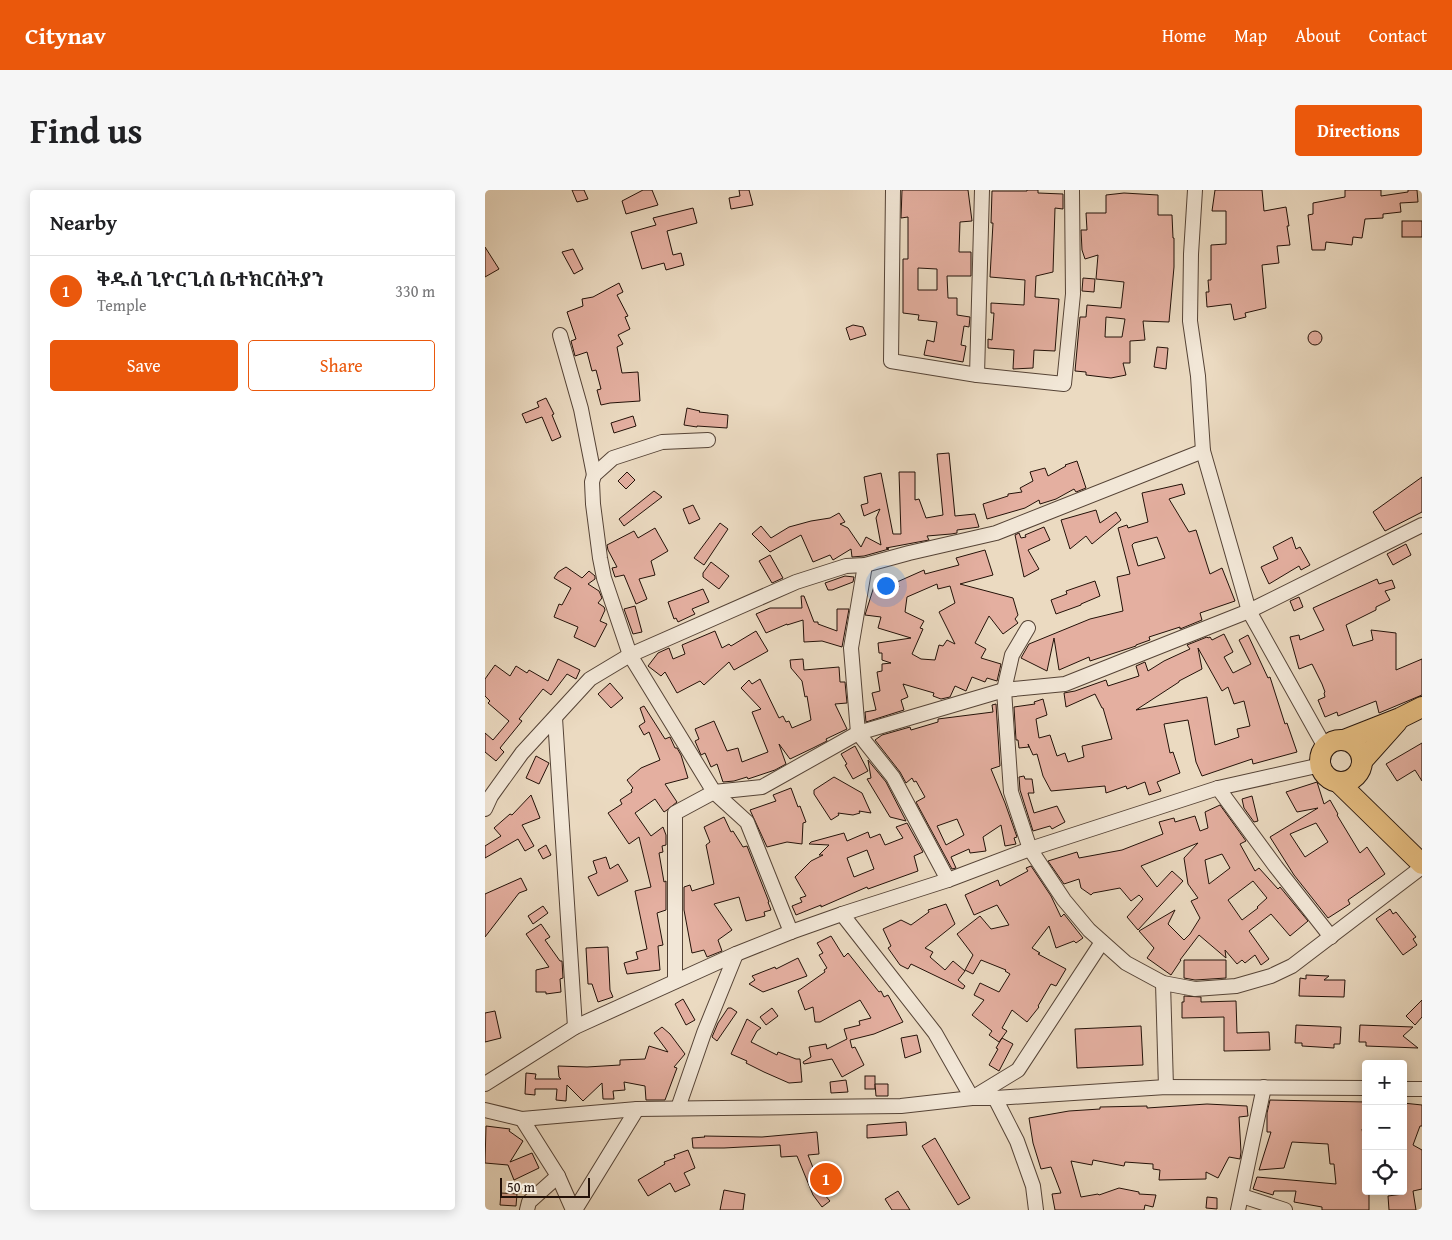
<!DOCTYPE html>
<html lang="en">
<head>
<meta charset="utf-8">
<style>
	body { margin:0; font-family:"Gentium Book Plus","Noto Serif Ethiopic",serif; background:#f6f6f6; color:#202124 }
	.controls { position:absolute; right:15px; bottom:15px; display:grid; overflow:hidden; border-radius:5px; box-shadow:0 2px 12px #0003 }
	.controls button { width:45px; height:45px; display:grid; place-items:center; padding:0; border:0; border-bottom:1px solid #e0e0e0; background:#fff; color:#202124; font:25px sans-serif }
	.scale { position:absolute; left:15px; bottom:12px; width:90px; box-sizing:border-box; padding-left:5px; border:2px solid #231108; border-top:0; font-size:14px; line-height:18px; white-space:nowrap; color:#231108; -webkit-text-stroke:4px #f2e7d7; paint-order:stroke }
	.you { position:absolute; left:400px; top:395px; width:18px; height:18px; margin:-12px; border:4px solid #fff; border-radius:50%; background:#1a73e8; box-shadow:0 0 0 8px #1a73e833 }
	.badge { display:grid; place-items:center; width:32px; height:32px; border-radius:50%; background:#ea580c; color:#fff; font-size:16px; font-weight:700 }
	.pin { position:absolute; translate:-50% -50%; border:2px solid #fff; box-shadow:0 1px 5px #0006 }
	.list { margin:0; padding:0; list-style:none }
	h2 { display:flex; justify-content:space-between; align-items:center; height:65px; margin:0; padding:0 20px; font-size:21px }
	h2 small { font-size:16px; font-weight:400; color:#757577 }
	.list li { display:grid; grid-template-columns:32px 1fr auto; gap:15px; align-items:center; box-sizing:border-box; height:70px; padding:0 20px; border-top:1px solid #e0e0e0 }
	.list b { display:block; font-size:19px; white-space:nowrap }
	.list p { margin:0; font-size:16px; white-space:nowrap; color:#757577 }
	.list em { font-size:16px; font-style:normal; color:#757577 }
	.actions { display:flex; gap:10px; padding:15px 20px }
	.actions a { flex:1; padding:11px 0; border:1px solid #ea580c; border-radius:5px; text-align:center; font-size:18px; color:#ea580c }
	.actions .main { background:#ea580c; color:#fff }
	.icon { flex:none; width:28px; height:28px; fill:none; stroke:currentColor; stroke-width:2; stroke-linecap:round; stroke-linejoin:round }
	.map { position:relative; flex:none; width:937px; height:1020px; overflow:hidden; border-radius:5px }
	header { display:flex; align-items:center; gap:30px; box-sizing:border-box; height:70px; padding:0 25px; background:#ea580c; color:#fff }
	header strong { font-size:24px }
	nav { display:flex; gap:28px; margin-inline-start:auto; font-size:18px }
	.intro { display:flex; align-items:center; justify-content:space-between; box-sizing:border-box; height:120px; padding:0 30px }
	h1 { margin:0; font-size:35px }
	.button { padding:12px 22px; border-radius:5px; background:#ea580c; color:#fff; font-size:18px; font-weight:700 }
	main { display:flex; gap:30px; padding:0 30px }
	aside { flex:1; background:#fff; border-radius:5px; box-shadow:0 2px 12px #0003 }
	.map>svg:first-child { display:block }
	.building { fill:#e4afa0; stroke:#231108; fill-rule:evenodd }
	.lines { fill:none; stroke-linecap:round; stroke-linejoin:round }
	.minor-casing { stroke:#554336; stroke-width:16 }
	.highway-casing { stroke:#231108; stroke-width:22 }
	.minor { stroke:#f2e7d7; stroke-width:14 }
	.highway { stroke:#e6bd80; stroke-width:20 }
</style>
</head>
<body>
<header>
<strong>Citynav</strong>
<nav><a>Home</a><a>Map</a><a>About</a><a>Contact</a></nav>
</header>
<div class="intro"><h1>Find us</h1><a class="button">Directions</a></div>
<main>
<aside>
<h2>Nearby<small></small></h2>
<ul class="list">
<li><span class="badge">1</span><div><b>ቅዱስ ጊዮርጊስ ቤተክርስትያን</b><p>Temple</p></div><em>330 m</em></li>
</ul>
<div class="actions"><a class="main">Save</a><a>Share</a></div>
</aside>
<div class="map">
<svg width="937" height="1020" viewBox="0 0 937 1020">
	<rect width="100%" height="100%" fill="#ebdac1"/>
	<filter id="stains"><feTurbulence type="fractalNoise" baseFrequency=".004" numOctaves="4"/><feColorMatrix values="0 0 0 0 .2 0 0 0 0 .09 0 0 0 0 .02 0 0 0 .5 -.17"/></filter>
	<radialGradient id="worn" r=".72"><stop offset=".6" stop-color="#630" stop-opacity="0"/><stop offset="1" stop-color="#630" stop-opacity=".3"/></radialGradient>
	<g class="building">
		<polygon points="87,0 99,0 103,9 92,12"/>
		<polygon points="158,0 167,0 173,15 141,24 137,11"/>
		<polygon points="254,0 264,0 268,15 246,19 244,8 255,6"/>
		<path d="M 417,0 L 483,0 L 487,31 L 475,32 L 474,62 L 486,62 L 486,86 L 462,86 L 463,108 L 472,108 L 472,125 L 485,127 L 484,137 L 479,136 L 476,155 L 481,156 L 478,172 L 439,165 L 442,150 L 449,152 L 452,132 L 433,130 L 434,125 L 418,123 L 418,69 L 423,69 L 423,27 L 416,28 ZM 433,78 L 452,79 L 452,100 L 433,100 Z"/>
		<polygon points="542,0 553,0 553,3 578,4 578,19 570,18 568,82 551,86 550,107 574,109 570,161 549,160 548,178 528,179 529,160 503,158 503,149 507,150 509,123 506,123 506,113 539,115 540,90 505,87 508,33 506,33 507,1 542,1"/>
		<polygon points="730,0 777,0 779,21 801,17 804,36 802,36 805,55 792,56 794,73 777,75 781,118 760,123 761,127 749,130 746,114 722,117 721,102 724,102 723,90 726,90 726,55 741,54 741,21 727,21"/>
		<polygon points="860,0 896,0 896,6 923,2 923,0 932,0 933,12 915,13 916,22 898,24 898,28 880,29 877,48 868,47 867,55 841,52 840,60 827,60 823,25 828,24 828,13 860,7"/>
		<path d="M 639,3 L 673,5 L 673,25 L 687,25 L 688,48 L 689,48 L 689,77 L 684,132 L 658,131 L 660,150 L 645,151 L 645,173 L 638,173 L 641,185 L 626,188 L 601,185 L 601,182 L 590,181 L 595,127 L 601,127 L 602,115 L 636,118 L 639,92 L 611,89 L 613,65 L 600,69 L 597,60 L 596,40 L 602,40 L 601,23 L 621,23 L 621,5 ZM 621,127 L 640,129 L 637,147 L 620,147 Z"/>
		<polygon points="208,18 212,33 182,41 188,65 196,63 199,75 181,80 179,73 157,79 146,42 171,35 168,28"/>
		<rect x="917" y="31" width="20" height="16"/>
		<polygon points="0,57 14,79 0,87"/>
		<polygon points="88,59 98,79 89,84 77,62"/>
		<polygon points="598,88 610,89 609,102 597,101"/>
		<polygon points="134,93 138,102 132,105 143,126 140,127 145,139 133,145 138,154 132,157 137,183 153,182 155,211 125,213 116,215 112,200 116,199 111,180 107,181 102,162 90,166 86,151 91,149 82,122 98,116 97,109 108,107"/>
		<polygon points="368,135 378,137 381,145 365,150 361,138"/>
		<circle cx="830" cy="148" r="7"/>
		<polygon points="672,157 683,158 681,179 669,177"/>
		<polygon points="61,208 69,224 67,225 76,247 67,251 57,227 41,233 37,224 54,217 52,212"/>
		<polygon points="202,218 215,221 214,222 243,225 242,238 212,236 212,237 199,235"/>
		<polygon points="148,226 151,236 129,243 126,233"/>
		<polygon points="464,263 470,326 490,324 494,337 472,340 472,343 466,344 442,346 444,350 401,358 404,359 379,366 367,367 366,359 348,370 345,365 328,372 316,345 285,362 267,344 276,336 286,348 304,337 326,331 345,328 354,323 360,332 355,334 363,338 376,357 381,347 396,355 391,328 395,319 379,326 376,315 383,313 379,287 396,283 408,344 416,344 414,282 430,282 430,310 434,309 441,328 458,325 452,264"/>
		<polygon points="592,271 601,298 591,302 589,299 571,309 555,314 554,310 540,318 502,329 498,314 523,306 523,304 537,302 535,298 548,291 545,282 560,278 563,286 581,276 580,275"/>
		<polygon points="142,282 150,290 141,299 133,291"/>
		<polygon points="937,287 937,322 900,341 888,322"/>
		<path d="M 697,294 L 700,304 L 684,309 L 704,342 L 711,340 L 725,384 L 737,378 L 750,411 L 715,423 L 717,430 L 695,439 L 695,437 L 664,447 L 665,450 L 651,455 L 651,456 L 605,471 L 604,467 L 574,480 L 569,448 L 562,481 L 536,468 L 544,454 L 605,429 L 638,421 L 632,387 L 645,384 L 633,338 L 642,335 L 643,338 L 663,332 L 657,303 ZM 672,347 L 680,368 L 653,376 L 647,355 L 649,353 Z"/>
		<polygon points="169,301 177,307 139,336 134,329"/>
		<polygon points="208,315 215,329 204,334 198,319"/>
		<polygon points="611,320 615,333 631,322 636,330 607,354 601,346 585,359 576,330"/>
		<polygon points="235,333 243,339 219,375 209,368"/>
		<polygon points="559,337 565,350 543,360 554,379 539,387 530,345 534,343 536,348 541,347 540,345"/>
		<polygon points="170,338 183,361 166,371 170,385 154,389 162,409 151,414 139,385 130,387 127,378 132,377 123,360 122,355 149,341 153,348"/>
		<polygon points="807,347 811,359 815,357 825,375 816,380 814,376 784,394 776,377 793,369 788,357"/>
		<polygon points="921,354 926,365 908,375 902,364"/>
		<path d="M 500,360 L 508,385 L 475,394 L 528,408 L 533,425 L 530,429 L 533,433 L 518,444 L 504,426 L 490,453 L 501,459 L 496,468 L 516,474 L 512,491 L 502,488 L 500,492 L 487,487 L 481,501 L 470,496 L 465,507 L 456,509 L 448,506 L 449,503 L 418,494 L 423,507 L 416,510 L 419,520 L 381,532 L 380,522 L 391,520 L 387,503 L 395,501 L 392,482 L 397,481 L 397,474 L 406,473 L 397,470 L 397,463 L 394,463 L 393,453 L 426,448 L 393,438 L 396,427 L 380,425 L 391,390 L 414,397 L 412,392 L 439,380 L 440,384 L 474,375 L 471,368 ZM 452,394 L 453,399 L 465,396 L 470,413 L 454,422 L 470,454 L 462,450 L 458,456 L 454,455 L 450,470 L 436,469 L 427,464 L 438,439 L 435,438 L 439,431 L 420,422 L 422,407 Z"/>
		<polygon points="285,365 298,388 287,393 274,371"/>
		<polygon points="226,372 244,386 234,399 218,387 218,383"/>
		<polygon points="81,377 97,388 104,381 110,386 110,389 103,394 114,401 117,408 113,413 119,417 120,420 115,431 122,434 110,457 89,447 93,437 69,427 74,414 77,415 86,398 69,388 73,382"/>
		<polygon points="360,386 369,387 368,392 347,400 343,400 340,393"/>
		<polygon points="892,389 894,394 907,390 910,398 900,401 905,410 891,417 891,420 861,435 868,456 888,450 886,440 911,443 911,480 937,469 937,505 894,523 891,511 853,526 852,522 840,527 833,510 840,507 839,503 840,502 837,494 827,474 814,479 805,447 814,445 815,450 839,440 828,418"/>
		<polygon points="610,391 615,406 596,414 596,415 571,424 566,410 582,404 581,401"/>
		<polygon points="218,399 224,412 207,419 210,424 193,432 191,428 189,429 183,412"/>
		<polygon points="316,406 319,406 329,432 333,432 333,434 352,441 352,419 364,419 357,457 337,451 319,452 318,430 302,435 302,434 281,443 271,424 285,418 317,418"/>
		<polygon points="814,407 818,417 809,421 805,411"/>
		<polygon points="150,416 157,442 148,444 139,419"/>
		<polygon points="230,441 237,458 244,454 246,456 271,441 283,461 249,480 244,472 219,495 215,491 192,503 180,482 176,486 163,476 173,463 184,458 188,469 200,464 197,455"/>
		<path d="M 739,444 L 748,462 L 739,467 L 748,483 L 766,474 L 754,450 L 763,445 L 783,488 L 785,487 L 800,534 L 802,533 L 812,562 L 768,574 L 767,569 L 717,586 L 711,572 L 703,530 L 679,534 L 685,563 L 688,562 L 695,583 L 672,592 L 676,601 L 664,605 L 660,592 L 642,599 L 641,596 L 621,603 L 620,596 L 566,601 L 558,586 L 552,564 L 548,565 L 543,554 L 544,557 L 534,558 L 533,550 L 531,550 L 529,517 L 550,514 L 549,512 L 558,509 L 562,525 L 551,529 L 554,548 L 565,545 L 572,566 L 580,563 L 583,572 L 599,567 L 597,556 L 627,549 L 618,518 L 617,518 L 610,504 L 581,517 L 579,503 L 590,501 L 621,490 L 623,496 L 654,486 L 651,476 L 660,472 L 663,481 L 679,471 L 705,459 L 702,455 L 722,447 L 723,448 L 725,447 L 727,450 ZM 713,458 L 737,501 L 743,497 L 749,514 L 759,511 L 765,536 L 752,539 L 754,547 L 730,555 L 722,507 L 651,520 L 694,492 L 694,491 L 717,479 Z"/>
		<polygon points="73,469 95,480 91,489 82,484 66,505 58,499 34,529 37,531 15,558 19,562 11,571 0,562 0,543 8,550 24,531 3,513 5,511 0,506 0,489 10,475 25,486 31,476 42,483 44,480 63,491"/>
		<polygon points="318,469 319,480 354,477 355,492 360,492 362,513 350,514 362,539 341,549 342,551 328,558 305,569 294,554 301,574 290,580 263,589 262,587 249,591 238,592 232,574 226,577 220,563 216,565 210,551 214,549 210,539 229,531 242,561 253,558 257,572 283,562 267,522 276,519 256,498 264,490 267,494 275,489 294,528 298,526 301,532 304,531 307,538 326,530 322,506 320,507 317,491 306,478 305,470"/>
		<polygon points="125,493 138,508 126,518 113,504"/>
		<path d="M 511,514 L 515,576 L 506,579 L 520,613 L 532,647 L 529,648 L 531,654 L 520,656 L 516,635 L 498,647 L 501,661 L 485,663 L 484,659 L 466,667 L 471,678 L 467,679 L 431,612 L 440,607 L 431,591 L 429,592 L 427,588 L 421,593 L 415,582 L 390,550 L 397,545 L 425,537 L 426,540 L 453,532 L 453,529 L 508,522 L 507,515 ZM 472,629 L 479,645 L 461,655 L 452,636 Z"/>
		<polygon points="159,516 180,549 185,547 190,558 192,558 196,565 203,588 180,594 192,612 182,620 179,622 170,609 150,623 166,646 178,637 181,645 181,655 177,656 178,662 174,663 179,692 181,691 181,720 172,723 178,755 173,756 175,780 142,784 139,773 153,769 151,762 162,759 150,701 166,697 154,647 144,654 123,623 137,614 135,610 147,602 146,600 148,598 142,590 156,578 175,570 164,542 159,545 154,536 160,532 155,518"/>
		<polygon points="937,553 937,591 930,580 912,591 901,574"/>
		<polygon points="370,556 383,581 368,589 360,575 362,574 356,564"/>
		<polygon points="51,566 64,573 54,594 41,588"/>
		<polygon points="383,570 401,592 421,631 405,627 382,589 386,588"/>
		<polygon points="539,586 540,589 547,589 549,603 543,603 549,623 572,616 580,632 567,639 565,636 548,641 535,600 534,587"/>
		<polygon points="349,587 377,603 386,623 374,621 375,623 368,625 353,623 354,625 346,630 329,604 329,600"/>
		<path d="M 832,592 L 839,614 L 845,610 L 853,624 L 852,625 L 875,663 L 882,657 L 900,684 L 863,710 L 865,714 L 843,728 L 809,685 L 785,647 L 833,618 L 812,622 L 801,602 ZM 831,633 L 843,652 L 820,667 L 805,644 Z"/>
		<polygon points="306,598 313,617 315,616 321,632 318,633 317,654 302,652 282,657 265,620 291,611 288,605"/>
		<polygon points="46,605 55,628 37,635 49,656 40,661 33,649 0,668 0,656 16,646 9,638 25,624 27,625"/>
		<polygon points="767,606 773,631 769,632 759,618 757,609"/>
		<path d="M 735,615 L 761,651 L 755,654 L 770,681 L 774,678 L 793,699 L 795,697 L 823,731 L 805,746 L 786,724 L 764,741 L 784,769 L 776,775 L 770,765 L 760,773 L 757,770 L 752,774 L 740,760 L 741,768 L 714,745 L 695,770 L 696,770 L 686,785 L 662,768 L 669,758 L 654,741 L 690,720 L 683,734 L 699,750 L 705,744 L 715,728 L 706,711 L 713,708 L 703,694 L 699,668 L 713,653 L 656,676 L 672,697 L 687,681 L 698,691 L 653,740 L 642,727 L 658,709 L 654,705 L 646,711 L 635,698 L 608,703 L 606,705 L 596,698 L 594,689 L 579,694 L 563,671 L 592,662 L 594,668 L 637,660 L 678,644 L 674,632 L 689,628 L 690,632 L 710,626 L 715,641 L 723,638 L 720,622 ZM 737,664 L 745,678 L 724,694 L 720,670 ZM 768,691 L 782,708 L 772,717 L 773,718 L 757,730 L 743,710 Z"/>
		<polygon points="239,627 246,642 248,641 258,657 262,656 284,712 283,712 286,720 279,722 280,726 261,731 254,707 229,714 247,740 233,750 237,761 222,767 219,760 207,763 199,720 199,697 205,695 207,701 229,694 221,655 225,652 219,637"/>
		<path d="M 422,633 L 438,662 L 429,666 L 433,681 L 383,699 L 382,697 L 336,717 L 336,715 L 311,725 L 307,716 L 317,712 L 315,708 L 321,706 L 310,687 L 326,671 L 338,665 L 334,665 L 344,655 L 324,654 L 326,652 L 359,643 L 362,651 L 383,642 L 385,648 L 395,644 L 400,655 L 418,648 L 411,637 ZM 382,660 L 389,679 L 369,687 L 362,668 Z"/>
		<polygon points="61,655 66,665 58,669 53,660"/>
		<polygon points="121,667 125,679 133,674 143,691 113,706 103,687 112,683 108,671"/>
		<polygon points="546,676 566,706 576,727 579,724 598,748 591,753 589,751 571,758 564,736 547,758 555,763 553,764 581,779 571,796 566,794 553,816 554,817 542,832 527,820 517,838 522,841 517,848 528,854 514,881 504,875 513,859 511,858 517,848 514,852 504,845 507,841 487,825 499,810 489,805 495,793 514,802 525,784 520,781 521,780 496,770 488,784 480,780 488,765 472,744 495,726 506,739 524,735 512,715 489,725 480,705 513,690 515,696 543,681 541,678"/>
		<polygon points="36,688 42,700 34,703 0,747 0,704"/>
		<polygon points="461,714 470,734 440,758 448,762 445,767 460,780 468,771 480,781 473,790 480,796 478,799 426,774 423,779 415,775 403,758 406,756 398,739 416,730 426,735 444,722 443,720"/>
		<polygon points="58,716 63,723 48,734 43,726"/>
		<polygon points="905,719 908,724 911,722 931,747 928,749 932,755 918,765 891,729"/>
		<polygon points="56,734 65,747 60,750 75,771 77,771 78,788 75,789 76,802 61,804 61,802 51,802 51,780 64,777 41,744"/>
		<polygon points="346,746 359,767 363,763 394,802 396,801 399,807 403,805 418,832 389,844 365,850 367,858 370,857 379,875 357,887 347,869 319,874 318,872 326,867 324,857 341,854 342,859 362,849 359,839 375,835 374,831 386,828 375,810 335,832 330,832 328,817 320,820 313,801 340,782 339,780 342,778 334,765 338,763 332,753"/>
		<polygon points="123,757 125,800 128,807 113,812 107,794 103,794 101,758"/>
		<polygon points="313,768 322,786 278,802 264,794 270,790 267,786 290,777 291,779"/>
		<polygon points="699,770 741,770 741,788 710,790 699,788"/>
		<polygon points="821,785 844,786 839,790 860,790 859,807 814,806 815,788 821,789"/>
		<polygon points="699,806 716,807 716,812 751,811 752,843 784,842 785,860 739,861 739,827 697,828 697,812 699,812"/>
		<polygon points="198,809 210,830 201,835 190,814"/>
		<polygon points="937,810 937,827 930,835 921,826"/>
		<polygon points="243,818 246,818 252,822 232,851 227,847 233,833"/>
		<polygon points="287,818 293,826 281,835 275,827"/>
		<polygon points="10,821 16,848 0,852 0,823"/>
		<polygon points="262,829 276,838 272,841 266,852 292,865 293,862 311,869 315,869 317,892 304,893 279,882 261,873 262,871 246,864"/>
		<polygon points="811,835 856,837 855,854 849,854 849,858 817,856 817,853 810,853"/>
		<polygon points="875,835 928,837 918,846 933,858 881,856 881,852 874,852"/>
		<polygon points="656,836 658,875 592,878 590,839"/>
		<polygon points="177,837 185,844 200,864 189,877 192,878 180,910 161,910 160,896 139,892 140,900 128,901 129,909 118,909 117,893 98,911 82,895 81,911 71,910 72,899 50,899 50,905 40,904 41,883 51,884 50,889 76,889 74,887 73,876 102,877 135,875 135,870 160,869 164,856 183,862 169,843"/>
		<polygon points="432,845 436,862 420,868 416,848"/>
		<rect x="380" y="886" width="10" height="13"/>
		<polygon points="361,890 363,902 346,903 345,892"/>
		<polygon points="390,894 403,894 403,906 391,906"/>
		<polygon points="785,910 881,912 881,939 877,939 881,962 881,1001 884,1001 884,1020 837,1020 837,1017 809,1012 811,1001 789,1001 788,1005 768,999 772,987 851,994 849,974 845,974 843,954 807,952 799,978 774,980 786,942 782,942 782,923"/>
		<polygon points="918,913 937,915 937,936 935,936 928,955 937,960 937,999 928,1001 931,1020 904,1020 903,1006 918,1004"/>
		<polygon points="722,914 762,916 763,926 754,927 756,962 755,969 744,967 733,988 721,982 721,989 674,990 675,980 668,979 668,974 640,972 639,976 608,970 607,975 586,971 596,1007 613,1004 614,1005 634,998 654,1002 654,1004 671,1005 668,1017 660,1015 659,1020 570,1020 567,1004 576,1003 566,977 556,979 548,953 544,928 584,921 615,919 615,917 662,916 662,918"/>
		<polygon points="421,932 422,945 382,948 382,935"/>
		<polygon points="1,936 25,939 24,941 38,951 25,972 47,963 54,978 29,990 23,975 0,973"/>
		<polygon points="332,942 334,964 323,965 338,1003 345,1011 337,1017 328,1005 312,966 296,967 295,955 239,958 208,958 207,948 220,947 219,946 277,947"/>
		<polygon points="450,948 485,1008 473,1015 437,956"/>
		<polygon points="203,960 210,978 199,983 205,995 190,1002 185,993 163,1006 153,990 180,974 179,972 190,968 189,965"/>
		<polygon points="239,1000 260,1004 258,1020 235,1020"/>
		<polygon points="413,1001 425,1020 407,1020 400,1009"/>
		<polygon points="16,1003 32,1004 31,1016 15,1015"/>
		<polygon points="722,1007 732,1008 732,1019 721,1018"/>
	</g>
	<g class="lines">
		<g class="minor-casing">
			<g id="minor">
				<polyline points="408,0 406,171 492,185 579,194 588,104 587,0"/>
				<polyline points="710,0 706,64 705,131 713,186 718,261 764,421 840,557"/>
				<polyline points="75,145 96,219 109,285"/>
				<polyline points="492,185 497,0"/>
				<polyline points="223,250 177,252 128,268 109,285 107,292 108,314 115,368 119,388 145,465 229,602 262,632 306,742"/>
				<polyline points="380,375 366,458 373,543 408,587 463,690"/>
				<polyline points="543,438 527,465 519,500 526,602 545,659 579,710 604,740 641,773 678,793 710,799 751,796 786,786 807,776 937,677"/>
				<polyline points="70,528 90,837"/>
				<polyline points="733,598 791,677 846,747"/>
				<polyline points="0,619 6,606 37,563 105,489 145,465 311,392 361,376 380,375 424,363 511,343 718,261"/>
				<polyline points="357,724 450,843 487,908 533,880 617,752"/>
				<polyline points="190,791 190,623 229,602 277,597 373,543 519,500 580,494 764,421 937,335"/>
				<polyline points="678,793 681,897"/>
				<polyline points="0,894 90,837 251,764 306,742 357,724 463,690 545,659 733,598 836,575"/>
				<polyline points="918,899 937,899"/>
				<polyline points="510,908 532,951 548,996 551,1020"/>
				<polyline points="193,918 219,843 251,764"/>
				<polyline points="0,920 37,929 152,919 416,916 487,908 510,908 681,897 881,898"/>
				<polyline points="37,929 73,986 88,1020"/>
				<polyline points="757,1006 800,1020"/>
				<polyline points="42,1020 44,1012 73,986"/>
				<polyline points="90,1020 152,919"/>
				<polyline points="753,1020 779,897"/>
			</g>
		</g>
		<g class="highway-casing">
			<g id="highway">
				<circle cx="856" cy="571" r="21"/>
				<polyline points="859,550 915,528 937,517"/>
				<polyline points="878,570 912,532"/>
				<polyline points="853,592 937,674"/>
			</g>
		</g>
		<use href="#minor" class="minor"/>
		<use href="#highway" class="highway"/>
	</g>
	<rect width="100%" height="100%" filter="url(#stains)"/>
	<rect width="100%" height="100%" fill="url(#worn)"/>
</svg>
<div class="controls">
<button>+</button>
<button>−</button>
<button><svg class="icon" aria-label="locate" viewBox="0 0 24 24"><circle cx="12" cy="12" r="6"/><path d="M12 2v4M12 18v4M2 12h4M18 12h4"/></svg></button>
</div>
<div class="scale">50 m</div>
<div class="you"></div>
<div class="pin badge" style="left:341px;top:989px">1</div>
</div>
</main>
</body>
</html>
